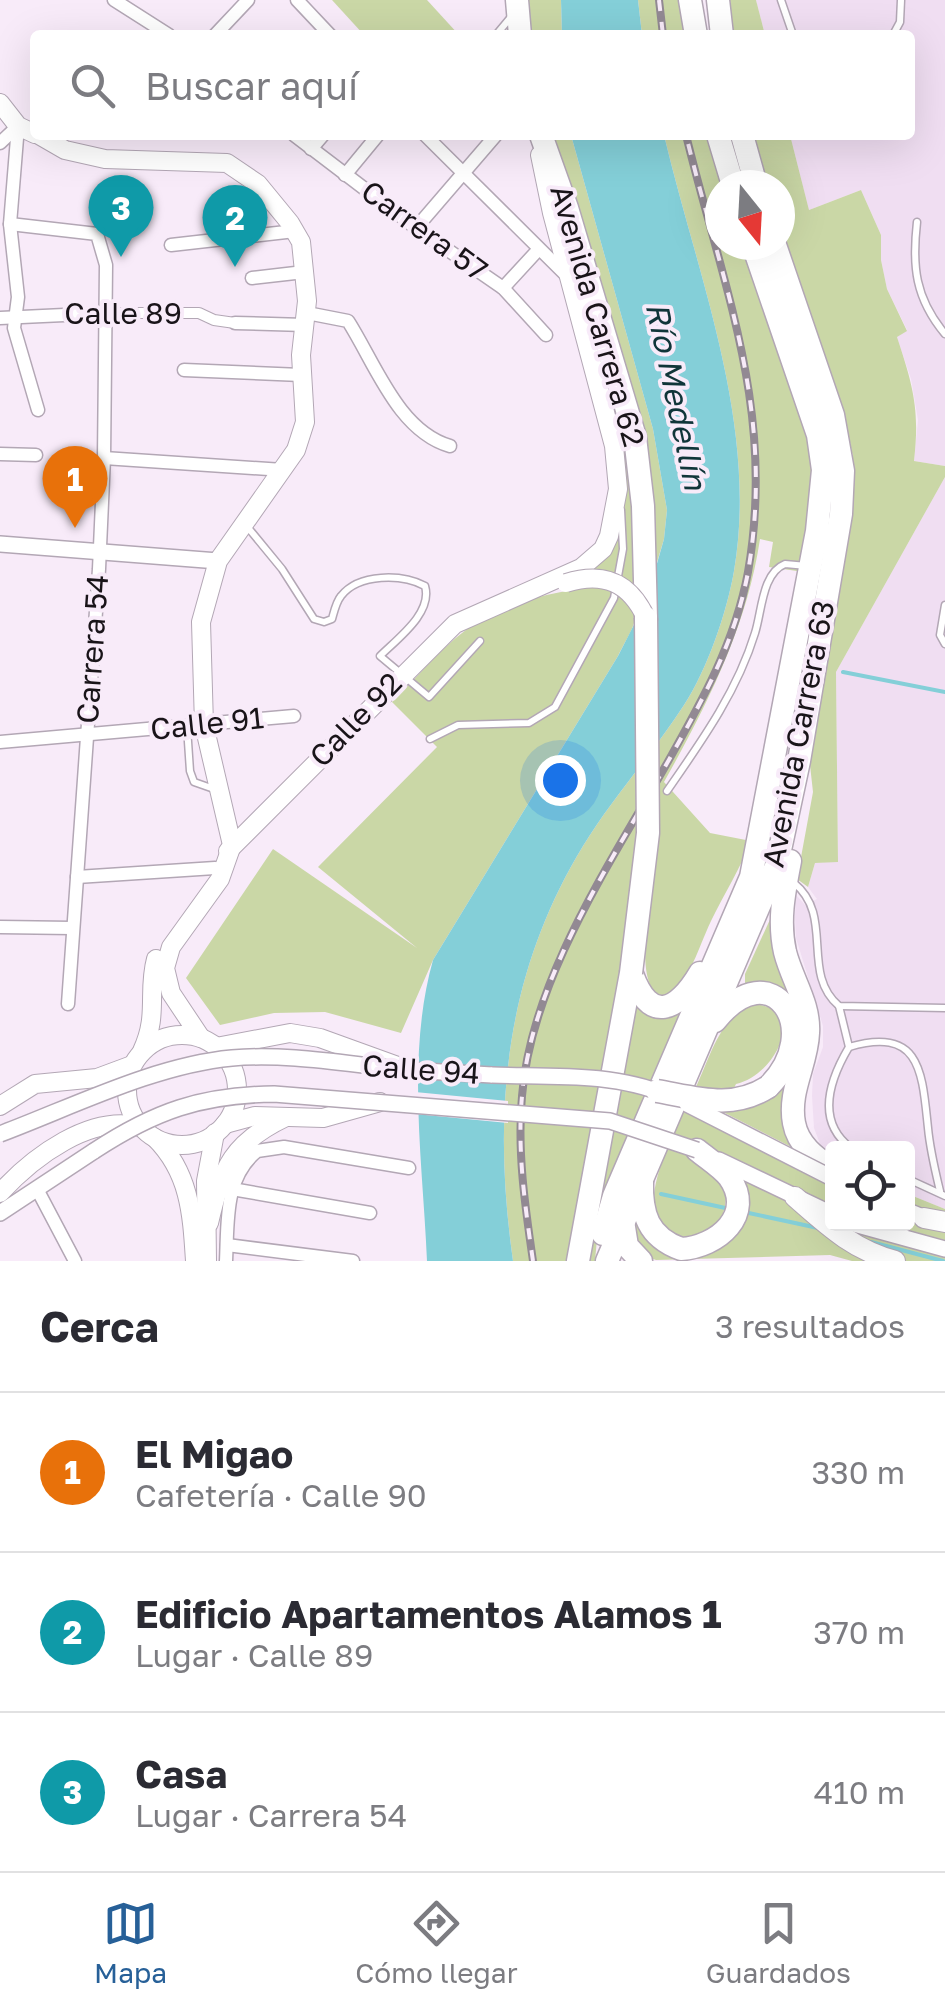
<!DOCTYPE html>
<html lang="es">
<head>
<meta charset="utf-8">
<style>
	body { margin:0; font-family:"Golos Text",sans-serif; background:#f7f7f7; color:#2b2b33 }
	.controls { position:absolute; right:30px; bottom:30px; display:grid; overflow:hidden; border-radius:10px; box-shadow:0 10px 40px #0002 }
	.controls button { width:90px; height:90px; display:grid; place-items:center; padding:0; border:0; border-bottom:2px solid #e1e1e2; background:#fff; color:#2b2b33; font:50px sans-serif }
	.compass { position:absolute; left:705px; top:170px; width:90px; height:90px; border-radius:50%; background:#fff; box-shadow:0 10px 40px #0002; rotate:162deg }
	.you { position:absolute; left:560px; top:780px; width:35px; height:35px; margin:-25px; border:8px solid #fff; border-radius:50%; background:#1a73e8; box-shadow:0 0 0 15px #1a73e833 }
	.badge { display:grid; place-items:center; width:65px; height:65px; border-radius:50%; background:#276098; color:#fff; font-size:32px; font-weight:700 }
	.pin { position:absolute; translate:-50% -82px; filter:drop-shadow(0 2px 5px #0008) }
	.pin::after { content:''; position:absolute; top:52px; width:35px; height:30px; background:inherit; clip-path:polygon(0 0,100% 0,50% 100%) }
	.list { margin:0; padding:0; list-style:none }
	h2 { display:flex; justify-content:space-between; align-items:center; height:130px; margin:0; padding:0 40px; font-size:42px }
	h2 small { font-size:32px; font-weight:400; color:#7c7c81 }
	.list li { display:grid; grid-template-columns:65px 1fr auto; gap:30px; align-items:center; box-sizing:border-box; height:160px; padding:0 40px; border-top:2px solid #e1e1e2 }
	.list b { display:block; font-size:38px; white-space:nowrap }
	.list p { margin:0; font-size:32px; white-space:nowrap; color:#7c7c81 }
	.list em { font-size:32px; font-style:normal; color:#7c7c81 }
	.icon { flex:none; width:55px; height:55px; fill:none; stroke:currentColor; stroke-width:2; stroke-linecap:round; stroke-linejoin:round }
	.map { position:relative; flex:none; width:945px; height:1261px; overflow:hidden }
	.search { position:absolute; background:#fff; box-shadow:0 10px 40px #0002; left:30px; right:30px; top:30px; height:110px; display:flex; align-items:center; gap:25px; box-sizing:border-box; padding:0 35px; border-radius:10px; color:#7c7c81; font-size:38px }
	.sheet { height:610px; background:#fff }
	nav { display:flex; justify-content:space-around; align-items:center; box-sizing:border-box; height:140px; border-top:2px solid #e1e1e2; background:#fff; font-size:28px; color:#7c7c81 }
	nav a { display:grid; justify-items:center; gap:5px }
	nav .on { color:#276098 }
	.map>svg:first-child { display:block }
	.built { fill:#f0def2 }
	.green { fill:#cad7a6 }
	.water { fill:#84cfd8 }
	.pier { fill:#f8ebf9 }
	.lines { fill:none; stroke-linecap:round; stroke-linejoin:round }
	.stream { stroke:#84cfd8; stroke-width:4 }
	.service-casing { stroke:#b3a7b5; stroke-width:9 }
	.pedestrian-casing { stroke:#b3a7b5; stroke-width:12 }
	.minor-casing { stroke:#b3a7b5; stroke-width:15 }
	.tertiary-casing { stroke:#b3a7b5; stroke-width:18 }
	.secondary-casing { stroke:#b3a7b5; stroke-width:20 }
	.primary-casing { stroke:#b3a7b5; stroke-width:22 }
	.trunk-casing { stroke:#b3a7b5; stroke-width:25 }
	.service { stroke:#fff; stroke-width:6 }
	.pedestrian { stroke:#fff; stroke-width:10 }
	.minor { stroke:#fff; stroke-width:12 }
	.tertiary { stroke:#fff; stroke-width:15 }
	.secondary { stroke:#fff; stroke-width:18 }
	.primary { stroke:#fff; stroke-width:20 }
	.trunk { stroke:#fff; stroke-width:22 }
	.rail-casing { stroke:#928993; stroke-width:8 }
	.rail { stroke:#f8ebf9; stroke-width:4; stroke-dasharray:11; stroke-linecap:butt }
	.tertiary-bridge-casing { stroke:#b3a7b5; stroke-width:18; stroke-linecap:butt }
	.secondary-bridge-casing { stroke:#b3a7b5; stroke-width:20; stroke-linecap:butt }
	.trunk-bridge-casing { stroke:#b3a7b5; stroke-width:25; stroke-linecap:butt }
	.tertiary-bridge { stroke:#fff; stroke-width:15 }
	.secondary-bridge { stroke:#fff; stroke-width:18 }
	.trunk-bridge { stroke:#fff; stroke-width:22 }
	.labels { text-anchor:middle; stroke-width:8; stroke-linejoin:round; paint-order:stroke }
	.street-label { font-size:30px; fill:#191419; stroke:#f8ebf9 }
	.water-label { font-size:32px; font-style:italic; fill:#103539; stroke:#f8ebf9 }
</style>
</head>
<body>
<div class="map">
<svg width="945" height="1261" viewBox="0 0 945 1261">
	<rect width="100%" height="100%" fill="#f8ebf9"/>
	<g class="built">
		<polygon points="756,0 945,0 945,466 914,461 918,420 911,379 897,337 907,330 887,289 881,260 881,235 861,190 809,210 790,135 910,135 910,35 765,35"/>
		<polygon points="945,477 945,1209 908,1194 908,1148 832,1148 832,1157 822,1149 814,1128 812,1096 813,1074 823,1047 823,1026 796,938 795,917 796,895 805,905 817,899 808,887 815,863 838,861 836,672"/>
	</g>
	<g class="green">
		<polygon points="332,0 427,0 459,35 364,35"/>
		<polygon points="525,0 561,0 562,35 529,35"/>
		<polygon points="638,0 683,0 689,35 642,35"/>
		<polygon points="730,0 756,0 765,35 733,35"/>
		<polygon points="554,135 571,135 653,429 667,510 664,539 655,569 647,445 640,412 596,279"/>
		<path d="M 664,135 L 714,135 L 727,185 L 720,185 L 720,245 L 747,245 L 806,411 L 816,486 L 805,559 L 799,560 L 797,571 L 769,567 L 773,542 L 760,539 C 747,627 707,705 664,782 L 710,833 L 751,841 C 740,869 724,894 711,921 C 696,953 694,972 667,997 L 655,994 C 635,968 651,904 654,872 L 633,900 L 574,1261 L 513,1261 C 492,1113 504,976 583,846 C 613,797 653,753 684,705 C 707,670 727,612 734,571 C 759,425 697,275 664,135 Z"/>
		<path d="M 752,135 L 790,135 L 809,210 L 861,190 L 881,235 L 881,260 L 887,289 L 907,331 L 897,337 C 913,386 920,409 914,461 L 945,466 L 945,477 L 836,672 L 838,862 L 815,863 L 808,887 L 797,879 L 813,792 L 810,765 L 853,498 L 853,457 L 845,418 L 780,230 L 780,185 L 766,185 Z"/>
		<polygon points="623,416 631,460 637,586 622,577 590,572 607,553 613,419"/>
		<path d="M 613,586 C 644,620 638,616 618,656 L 433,960 L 401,1033 L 325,1012 L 274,1013 L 220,1025 L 186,978 L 273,849 L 417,948 L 318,867 L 437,747 L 392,702 C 419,676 446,641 478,622 C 519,598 567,588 613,586 Z"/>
		<polygon points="778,902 801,1003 745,986 745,974"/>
		<polygon points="691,1001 597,1239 595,1261 586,1261 636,1004"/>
		<path d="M 750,1004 C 810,1005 777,1075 736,1084 L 733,1090 L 696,1087 C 710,1057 719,1020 750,1004 Z"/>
		<polygon points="794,1062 799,1151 723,1112"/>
		<path d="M 685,1109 L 832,1184 L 832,1224 L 908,1224 L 908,1194 L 945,1209 L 945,1261 L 852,1261 L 830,1255 L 656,1260 L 643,1255 L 630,1226 L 636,1211 L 661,1250 L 738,1225 L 726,1194 C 726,1220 716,1227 694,1238 C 620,1232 668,1148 685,1109 Z"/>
	</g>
	<g class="water">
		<polygon points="561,0 638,0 642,35 562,35"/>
		<path d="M 571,135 L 664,135 C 697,275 759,425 734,571 C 727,612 707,670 684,705 C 653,753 613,797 583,846 C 504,976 492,1113 513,1261 L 427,1261 C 423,1163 406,1056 433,960 L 618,656 L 641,611 L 654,574 L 664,539 L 667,510 L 653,429 Z"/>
	</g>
	<polygon class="pier" points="415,1092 508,1101 508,1123 415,1114"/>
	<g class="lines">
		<g class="stream">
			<polyline points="843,672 945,692"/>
			<polyline points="661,1194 730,1209"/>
			<polyline points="744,1212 818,1228"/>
			<polyline points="871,1242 943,1261"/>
		</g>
		<g class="service-casing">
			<g id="service">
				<polyline points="781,0 793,35"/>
				<polyline points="496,35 511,17"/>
				<polyline points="893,35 900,22 901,0"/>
				<path d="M 917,222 C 912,266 915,298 945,334"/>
				<path d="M 245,524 L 282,569 L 314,619 L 324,622 L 332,619 C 334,612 336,602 341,596 C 359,573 402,574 425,586 C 433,613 397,639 380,656 L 429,697 L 480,641"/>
				<polyline points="945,605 940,635 945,644"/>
				<polyline points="187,727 190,771 194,782 214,789"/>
				<polyline points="430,739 458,725 529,723 555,707 614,598 623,549 621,510"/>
				<path d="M 667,791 C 701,742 737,692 755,633 C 762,611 762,573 785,564 L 807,566"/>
				<path d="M 794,883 C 835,916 800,973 839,1006 L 945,1008"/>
				<path d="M 839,1006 L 849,1047 C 830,1079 815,1121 851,1148"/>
				<path d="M 849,1047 C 921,1026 922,1072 928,1128 C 930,1150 935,1170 940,1191"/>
				<polyline points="908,1179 945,1196"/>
			</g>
		</g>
		<g class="pedestrian-casing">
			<polyline id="pedestrian" points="107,313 199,313 214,320 235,323"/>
		</g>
		<g class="minor-casing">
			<g id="minor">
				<polyline points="114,0 169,35"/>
				<polyline points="297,0 330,35"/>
				<polyline points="215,35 248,0"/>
				<polyline points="18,126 10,224 18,297 14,328 38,410"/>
				<polyline points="294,135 416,228 503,288 546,335"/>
				<polyline points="425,135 568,277"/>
				<polyline points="0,143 18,126"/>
				<polyline points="311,149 323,135"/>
				<polyline points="345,175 378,135"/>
				<polyline points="10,224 97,234 106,265 104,458 99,569 68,1004"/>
				<polyline points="416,228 496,135"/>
				<polyline points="171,245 295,231"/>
				<polyline points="252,278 304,272"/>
				<polyline points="503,288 538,250"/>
				<path d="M 307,313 L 348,321 C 375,363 398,431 450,446"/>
				<polyline points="0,318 107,313"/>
				<polyline points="235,323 305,325"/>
				<polyline points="184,370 301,375"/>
				<polyline points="0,454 36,455"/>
				<polyline points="104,458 283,470"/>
				<polyline points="0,742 294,716"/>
				<polyline points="77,877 215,868"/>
				<polyline points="0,927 72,928"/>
				<polyline points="37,1189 75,1261"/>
				<polyline points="232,1189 370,1213"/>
				<polyline points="227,1245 353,1261"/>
				<path d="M 226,1261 C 228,1221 224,1178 257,1151 L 284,1147 L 409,1168"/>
			</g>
		</g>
		<g class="tertiary-casing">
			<g id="tertiary">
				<polyline points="0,544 218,561"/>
				<polyline points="408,1070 492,1075"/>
				<polyline points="719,1160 832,1214"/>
				<polyline points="908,1211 932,1221"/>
				<polyline points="0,1213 94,1151"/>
				<polyline points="854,1224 945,1249"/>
			</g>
		</g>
		<g class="secondary-casing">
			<g id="secondary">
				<polyline points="0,103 18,126 35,134"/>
				<polyline points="39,135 65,150 105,159 227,163 258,184 290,223 301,242 307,301 301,355 305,422 296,450 218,561 201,622 204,725 232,845 220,879 171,947 165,968 171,993 201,1038"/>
				<polyline points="228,851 455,624 581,568 603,549 609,536 618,489 614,446 552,213 540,155"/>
				<circle cx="182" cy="1090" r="55"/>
				<polyline points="216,1047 290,1033 320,1038 403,1068"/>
				<path d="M 142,1051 C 159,1015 147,992 156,959"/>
				<polyline points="0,1106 35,1084 97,1078 132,1065"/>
				<polyline points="225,1124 255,1116 323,1118 380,1102"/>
				<path d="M 155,1138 C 190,1173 192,1214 195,1261"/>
				<path d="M 0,1193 C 33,1157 91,1113 141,1127"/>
				<path d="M 209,1223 C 222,1167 233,1142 286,1117"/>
				<polyline points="207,1261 206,1181 215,1133"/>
			</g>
		</g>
		<g class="primary-casing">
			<g id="primary">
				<path d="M 795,1197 C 827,1225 853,1250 895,1261"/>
				<polyline points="924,1218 945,1222"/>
			</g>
		</g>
		<g class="trunk-casing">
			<g id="trunk">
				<polyline points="517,0 520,35"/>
				<polyline points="690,0 696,35"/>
				<polyline points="718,0 722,35"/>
				<polyline points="541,135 567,208 635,437 643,506 646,618"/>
				<polyline points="718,135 733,185"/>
				<polyline points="742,135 756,185"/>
				<path d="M 790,861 C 784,892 778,921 785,952 C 792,980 810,1004 808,1033 C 807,1064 788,1091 794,1123 C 798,1145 815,1157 832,1169"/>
				<path d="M 632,974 C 650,1024 677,1012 700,973"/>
				<path d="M 715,1021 C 772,949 826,1031 768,1087"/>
				<path d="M 642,1181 C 641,1214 648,1237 681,1249 C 717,1247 756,1215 729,1177 C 721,1167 708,1159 697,1150"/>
				<polyline points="623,1221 627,1246 641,1261"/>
				<polyline points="603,1234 614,1196 751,877 817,531 823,470 818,435 753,245"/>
				<polyline points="578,1261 631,973"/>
				<polyline points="607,1261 777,864 799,761 841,514 843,471 833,415 775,245"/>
			</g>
		</g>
		<use href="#service" class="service"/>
		<use href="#pedestrian" class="pedestrian"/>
		<use href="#minor" class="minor"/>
		<use href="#tertiary" class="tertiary"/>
		<use href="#secondary" class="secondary"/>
		<use href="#primary" class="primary"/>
		<use href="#trunk" class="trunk"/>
		<g class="rail-casing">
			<g id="rail">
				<polyline points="659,0 663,35"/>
				<path d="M 533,1261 C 525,1206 517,1151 522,1096 C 531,980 610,864 666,765 C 701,703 735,643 748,572 C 776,411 723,287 686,135"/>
			</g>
		</g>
		<use href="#rail" class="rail"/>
		<g class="tertiary-bridge-casing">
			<g id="tertiary-bridge">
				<path d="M 492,1075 C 547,1077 614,1072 666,1095"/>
				<polyline points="687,1104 832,1178"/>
				<path d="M 0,1134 C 72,1107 155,1065 232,1058 C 290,1053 351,1065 408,1070"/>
				<path d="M 94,1151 C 155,1111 201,1095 274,1094 L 610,1121 L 697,1150"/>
			</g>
		</g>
		<g class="secondary-bridge-casing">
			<path id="secondary-bridge" d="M 566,583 C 604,571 630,583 646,618"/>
		</g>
		<g class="trunk-bridge-casing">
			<g id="trunk-bridge">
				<polyline points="631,973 648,833 646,618"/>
				<path d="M 657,1091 C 697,1098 732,1110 768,1087"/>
			</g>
		</g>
		<use href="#tertiary-bridge" class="tertiary-bridge"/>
		<use href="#secondary-bridge" class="secondary-bridge"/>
		<use href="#trunk-bridge" class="trunk-bridge"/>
	</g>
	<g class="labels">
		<g class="street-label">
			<text transform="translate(424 231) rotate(36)" y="10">Carrera 57</text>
			<text x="123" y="324">Calle 89</text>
			<text transform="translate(597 316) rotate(74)" y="10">Avenida Carrera 62</text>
			<text transform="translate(93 649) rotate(-86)" y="10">Carrera 54</text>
			<text transform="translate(356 720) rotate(-46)" y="10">Calle 92</text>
			<text transform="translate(207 724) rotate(-6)" y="10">Calle 91</text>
			<text transform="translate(799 734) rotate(-79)" y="10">Avenida Carrera 63</text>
			<text transform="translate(421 1070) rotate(4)" y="10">Calle 94</text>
		</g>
		<g class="water-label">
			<text transform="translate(676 396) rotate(78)" y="11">Río Medellín</text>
		</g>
	</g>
</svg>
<div class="controls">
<button><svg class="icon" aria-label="locate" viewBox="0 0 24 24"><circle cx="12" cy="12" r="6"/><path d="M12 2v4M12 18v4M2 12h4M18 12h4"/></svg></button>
</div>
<svg class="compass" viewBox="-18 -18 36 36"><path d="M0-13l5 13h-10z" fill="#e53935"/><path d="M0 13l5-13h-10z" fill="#7c7c81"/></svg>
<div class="you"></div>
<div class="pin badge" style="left:75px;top:528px;background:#e8710a">1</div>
<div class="pin badge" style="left:235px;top:267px;background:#0f9aa8">2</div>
<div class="pin badge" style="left:121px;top:257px;background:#0f9aa8">3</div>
<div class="search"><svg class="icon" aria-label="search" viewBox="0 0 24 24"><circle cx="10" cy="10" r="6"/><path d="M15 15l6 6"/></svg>Buscar aquí</div>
</div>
<section class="sheet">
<h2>Cerca<small>3 resultados</small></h2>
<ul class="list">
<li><span class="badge" style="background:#e8710a">1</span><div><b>El Migao</b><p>Cafetería · Calle 90</p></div><em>330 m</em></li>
<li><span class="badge" style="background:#0f9aa8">2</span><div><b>Edificio Apartamentos Alamos 1</b><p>Lugar · Calle 89</p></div><em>370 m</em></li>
<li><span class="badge" style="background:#0f9aa8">3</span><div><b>Casa</b><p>Lugar · Carrera 54</p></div><em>410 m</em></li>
</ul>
</section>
<nav>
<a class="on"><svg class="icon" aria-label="map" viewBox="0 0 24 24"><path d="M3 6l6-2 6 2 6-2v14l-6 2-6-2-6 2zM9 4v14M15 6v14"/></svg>Mapa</a>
<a><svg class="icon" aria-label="directions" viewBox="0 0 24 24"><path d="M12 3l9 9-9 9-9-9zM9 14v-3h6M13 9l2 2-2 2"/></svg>Cómo llegar</a>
<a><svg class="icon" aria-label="saved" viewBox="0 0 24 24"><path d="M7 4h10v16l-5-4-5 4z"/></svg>Guardados</a>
</nav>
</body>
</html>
